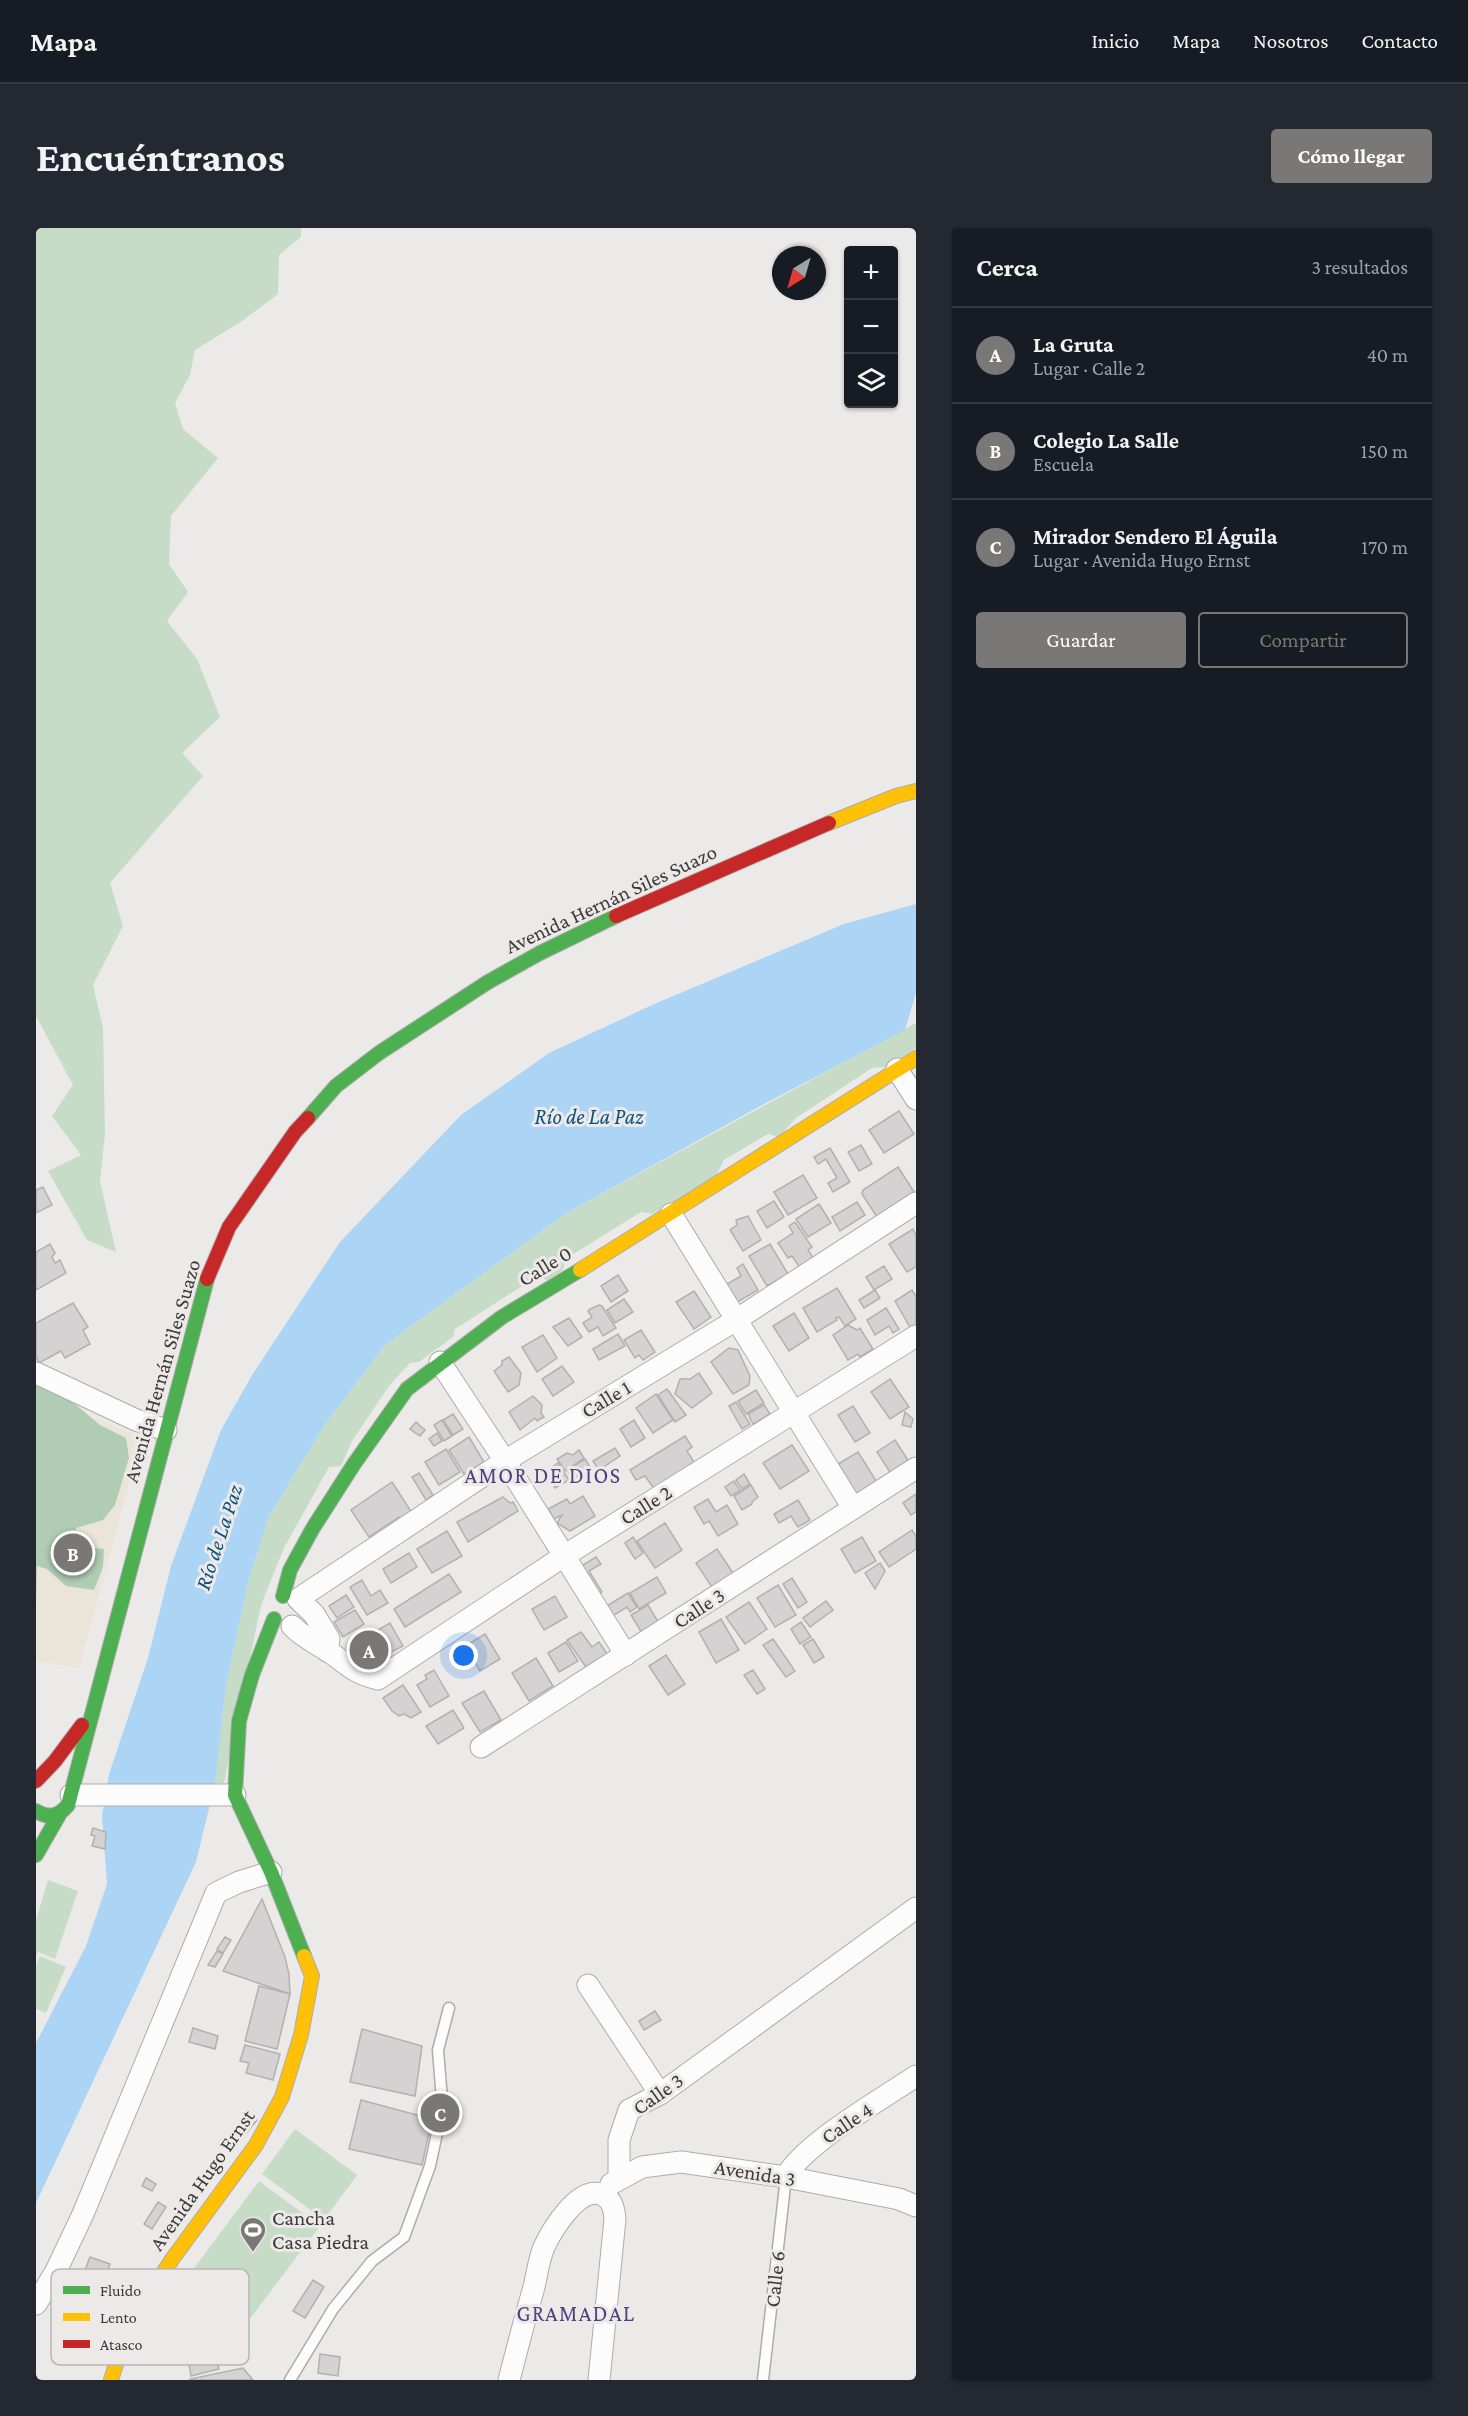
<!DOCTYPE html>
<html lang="es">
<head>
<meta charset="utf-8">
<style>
	body { margin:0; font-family:"Crimson Pro",serif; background:#242831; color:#f1f3f6 }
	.controls { position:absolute; right:18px; top:18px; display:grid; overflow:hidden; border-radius:6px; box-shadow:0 2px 4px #0004 }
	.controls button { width:54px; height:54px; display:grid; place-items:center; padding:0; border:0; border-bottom:2px solid #363941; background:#171b24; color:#f1f3f6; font:30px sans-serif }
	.compass { position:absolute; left:736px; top:18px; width:54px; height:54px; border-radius:50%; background:#171b24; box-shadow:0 2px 4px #0004; rotate:217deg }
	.you { position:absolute; left:428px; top:1428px; width:21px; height:21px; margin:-15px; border:4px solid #fff; border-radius:50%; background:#1a73e8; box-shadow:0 0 0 9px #1a73e833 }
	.badge { display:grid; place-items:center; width:39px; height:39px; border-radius:50%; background:#7a7877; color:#fff; font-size:20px; font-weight:700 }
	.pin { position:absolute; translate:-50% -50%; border:3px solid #fff; box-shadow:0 2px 6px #0006 }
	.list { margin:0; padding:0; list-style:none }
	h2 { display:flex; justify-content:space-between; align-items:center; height:78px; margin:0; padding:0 24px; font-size:26px }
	h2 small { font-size:20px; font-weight:400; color:#9ea1a6 }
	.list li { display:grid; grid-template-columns:39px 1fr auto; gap:18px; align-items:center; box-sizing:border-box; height:96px; padding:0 24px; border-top:2px solid #363941 }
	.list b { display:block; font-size:22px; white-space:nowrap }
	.list p { margin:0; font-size:20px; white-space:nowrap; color:#9ea1a6 }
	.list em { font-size:20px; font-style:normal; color:#9ea1a6 }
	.actions { display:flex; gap:12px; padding:18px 24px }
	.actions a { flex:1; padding:14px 0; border:2px solid #7a7877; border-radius:6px; text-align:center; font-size:21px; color:#7a7877 }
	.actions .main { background:#7a7877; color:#fff }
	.icon { flex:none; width:33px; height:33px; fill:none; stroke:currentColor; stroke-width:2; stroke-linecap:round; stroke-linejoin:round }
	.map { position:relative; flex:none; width:880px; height:2152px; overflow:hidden; border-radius:6px }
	header { display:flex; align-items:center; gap:36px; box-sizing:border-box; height:84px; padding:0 30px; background:#171b24; border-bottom:2px solid #363941 }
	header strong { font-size:28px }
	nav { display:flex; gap:33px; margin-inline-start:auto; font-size:21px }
	.intro { display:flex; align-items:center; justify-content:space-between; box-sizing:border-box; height:144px; padding:0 36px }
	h1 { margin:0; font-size:42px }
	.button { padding:15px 27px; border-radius:6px; background:#7a7877; color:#fff; font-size:21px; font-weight:700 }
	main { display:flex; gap:36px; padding:0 36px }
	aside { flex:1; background:#171b24; border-radius:6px; box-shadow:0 2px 4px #0004 }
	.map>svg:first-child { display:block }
	.education { fill:#ebe4d8 }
	.green { fill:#c6dcc7 }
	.forest { fill:#b0cdb3 }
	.water { fill:#acd4f4 }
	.building { fill:#d4d2d2; stroke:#b2b1b0; stroke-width:1.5 }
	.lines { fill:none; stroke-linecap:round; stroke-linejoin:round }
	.lane-casing { stroke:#aeacab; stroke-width:13 }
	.street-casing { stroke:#aeacab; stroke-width:23 }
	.fast-casing { stroke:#aeacab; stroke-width:16 }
	.slow-casing { stroke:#aeacab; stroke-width:16 }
	.jam-casing { stroke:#aeacab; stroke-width:16 }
	.lane { stroke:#fcfcfc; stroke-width:10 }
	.street { stroke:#fcfcfc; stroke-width:21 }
	.fast { stroke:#4caf50; stroke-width:14 }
	.slow { stroke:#ffc107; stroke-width:14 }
	.jam { stroke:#c62828; stroke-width:14 }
	.labels { text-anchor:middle; stroke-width:6; stroke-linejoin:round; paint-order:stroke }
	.street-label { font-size:21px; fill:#3c3b3a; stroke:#ede9e8 }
	.poi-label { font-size:21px; fill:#3c3b3a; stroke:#ede9e8; text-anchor:start }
	.water-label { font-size:22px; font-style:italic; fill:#0b527d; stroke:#ede9e8 }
	.neighbourhood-label { font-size:22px; letter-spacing:1.5px; fill:#4f417e; stroke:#ede9e8 }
	.key { fill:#ede9e8; stroke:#b8b5b4; stroke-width:1.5 }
	.key-label { font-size:16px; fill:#3c3b3a }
</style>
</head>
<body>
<header>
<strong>Mapa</strong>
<nav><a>Inicio</a><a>Mapa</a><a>Nosotros</a><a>Contacto</a></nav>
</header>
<div class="intro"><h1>Encuéntranos</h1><a class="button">Cómo llegar</a></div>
<main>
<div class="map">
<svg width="880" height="2152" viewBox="0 0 880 2152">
	<rect width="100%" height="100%" fill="#eceae9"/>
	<polygon class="education" points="0,1166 95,1205 102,1223 43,1440 0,1433"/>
	<g class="green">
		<polygon points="0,0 265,0 265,9 243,27 242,66 206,93 159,122 154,147 139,175 147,201 182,230 135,288 133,336 152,364 131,393 161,431 184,489 146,525 167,548 74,655 87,698 57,757 67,800 69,906 64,953 80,1024 51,1012 12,943 45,927 16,888 37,857 0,788"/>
		<polygon points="880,795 880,820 851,839 836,840 760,890 743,909 732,906 688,932 677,954 616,986 605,984 531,1030 526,1043 512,1052 500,1049 419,1101 417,1109 383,1134 374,1135 353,1158 316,1213 305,1238 293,1239 248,1320 225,1377 188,1555 179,1556 190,1457 213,1351 233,1288 288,1198 349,1117 529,986"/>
		<polygon points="12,1652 42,1663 19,1731 2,1724 0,1727 0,1692"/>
		<polygon points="4,1728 30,1739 10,1785 0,1781 0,1737"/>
		<polygon points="259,1901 321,1947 288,1992 226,1946"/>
		<polygon points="223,1953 284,1998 210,2096 150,2051"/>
	</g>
	<polygon class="forest" points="0,1157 33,1171 64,1197 90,1210 93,1230 79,1277 67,1292 40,1300 37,1318 68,1321 67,1339 58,1362 30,1358 11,1341 1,1338 0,1376"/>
	<polygon class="water" points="880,676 880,765 869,802 728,876 529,986 349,1117 288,1198 233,1288 213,1351 190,1457 179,1556 160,1634 0,1975 0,1815 50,1718 71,1656 66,1588 73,1546 112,1430 135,1338 185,1202 216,1147 304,1014 425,887 513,825 616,777 808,696"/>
	<g class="building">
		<polygon points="863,883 878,906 848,925 833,902"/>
		<polygon points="825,917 836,936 823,943 812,924"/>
		<polygon points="794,920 814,954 797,964 792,955 801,950 790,931 782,936 778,929"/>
		<polygon points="862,939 880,967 843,992 826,966 827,962"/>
		<polygon points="767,947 781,970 752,987 738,964"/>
		<polygon points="7,959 16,977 0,985 0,962"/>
		<polygon points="738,973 748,989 731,1000 721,983"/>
		<polygon points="821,974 829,987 804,1003 796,989"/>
		<polygon points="783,976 795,995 772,1009 760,991"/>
		<polygon points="712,988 725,1012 707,1023 694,1002 701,997 700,992"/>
		<polygon points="759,994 776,1019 772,1022 778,1031 764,1040 756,1028 752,1030 742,1015 757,1005 753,998"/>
		<polygon points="877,1001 880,1007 880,1039 871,1044 853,1016"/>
		<polygon points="14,1016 19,1025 16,1029 19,1035 24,1032 30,1045 0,1062 0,1024"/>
		<polygon points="734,1016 752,1046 731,1058 713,1028"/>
		<polygon points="707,1036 722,1062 698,1076 688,1058 705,1048 701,1040"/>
		<polygon points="848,1038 856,1051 838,1062 830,1049"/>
		<polygon points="582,1047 592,1063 575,1074 565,1058"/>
		<polygon points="801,1060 820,1091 809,1098 803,1089 800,1090 801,1092 781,1104 767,1080"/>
		<polygon points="839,1062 844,1070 828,1080 823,1072"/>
		<polygon points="876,1062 880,1068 880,1098 875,1101 859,1073"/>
		<polygon points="658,1063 675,1089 658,1101 640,1074"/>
		<polygon points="588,1071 597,1084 579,1095 571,1082"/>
		<polygon points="37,1075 52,1099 47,1102 54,1116 29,1130 25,1123 3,1135 0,1128 0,1095"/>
		<polygon points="563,1077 566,1078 580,1100 567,1108 562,1099 553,1104 547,1095 556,1089 552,1083 554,1081"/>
		<polygon points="850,1080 863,1101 857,1105 853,1098 839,1107 831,1092"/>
		<polygon points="758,1085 773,1110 753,1123 737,1098"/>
		<polygon points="533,1090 546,1109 532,1118 517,1099"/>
		<polygon points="812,1097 821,1102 824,1100 837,1121 824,1129 822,1126 812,1132 797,1107"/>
		<polygon points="605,1102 619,1124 607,1132 603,1127 599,1130 588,1112"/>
		<polygon points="582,1106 589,1118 563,1132 557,1121"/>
		<polygon points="507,1107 521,1130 501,1144 486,1119"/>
		<polygon points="693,1120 702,1122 714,1148 713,1157 697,1166 675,1134"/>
		<polygon points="473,1129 485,1145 483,1157 472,1164 458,1143 466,1137 466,1133"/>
		<polygon points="526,1138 538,1154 517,1168 506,1151"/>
		<polygon points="663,1145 676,1165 656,1180 639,1166 644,1151 654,1151"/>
		<polygon points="854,1151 873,1179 854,1191 835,1164"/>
		<polygon points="631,1161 650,1187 639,1194 622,1167"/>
		<polygon points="720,1162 728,1175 710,1186 702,1173"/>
		<polygon points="620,1166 637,1192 617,1205 600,1180"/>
		<polygon points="497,1168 506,1177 505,1185 508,1189 501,1193 499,1190 484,1202 473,1184"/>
		<polygon points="700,1174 714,1196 706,1201 693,1178"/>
		<polygon points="728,1177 734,1186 717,1196 712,1186"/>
		<polygon points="817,1178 834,1205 819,1214 802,1187"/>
		<polygon points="869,1184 877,1191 875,1199 866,1197"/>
		<polygon points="417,1186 427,1201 417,1207 407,1192"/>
		<polygon points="406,1192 416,1208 408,1213 398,1197"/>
		<polygon points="598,1192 609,1210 595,1219 584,1201"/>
		<polygon points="380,1194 389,1202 384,1208 374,1201"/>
		<polygon points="401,1205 406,1213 398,1218 393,1211"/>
		<polygon points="649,1208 656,1219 651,1223 659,1236 619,1262 609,1248 600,1252 594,1242"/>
		<polygon points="433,1209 448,1234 428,1246 413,1222"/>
		<polygon points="859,1212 875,1237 857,1249 841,1224"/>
		<polygon points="756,1217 773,1243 744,1261 727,1235"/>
		<polygon points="579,1220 584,1228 563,1242 557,1233"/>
		<polygon points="410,1221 424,1244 403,1257 389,1234"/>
		<polygon points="543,1222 548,1230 529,1243 521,1231 531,1225 537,1227"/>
		<polygon points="822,1224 842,1256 822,1268 802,1236"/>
		<polygon points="549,1231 558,1246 547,1252 544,1247 536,1251 531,1242"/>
		<polygon points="522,1235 533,1252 519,1260 509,1244"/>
		<polygon points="383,1245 397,1267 390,1272 376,1249"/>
		<polygon points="708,1246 714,1256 706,1261 700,1252"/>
		<polygon points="698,1253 704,1262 695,1268 689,1259"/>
		<polygon points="356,1254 376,1285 366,1293 363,1289 333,1309 315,1282"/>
		<polygon points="715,1257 722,1269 716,1274 716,1276 706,1282 698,1268"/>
		<polygon points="880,1266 880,1284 875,1287 867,1275"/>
		<polygon points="547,1268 559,1288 534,1303 521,1295 526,1287 518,1291 512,1281 531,1271 534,1276"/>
		<polygon points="467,1269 474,1275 477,1274 482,1283 432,1314 421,1294"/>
		<polygon points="672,1271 680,1284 691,1277 702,1296 682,1308 673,1293 668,1296 658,1279"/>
		<polygon points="762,1272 774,1292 762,1299 755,1288 743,1295 738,1286"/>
		<polygon points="629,1295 646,1322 619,1340 601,1313"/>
		<polygon points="876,1302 880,1308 880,1321 853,1339 843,1324"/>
		<polygon points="411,1303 426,1328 396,1345 381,1321"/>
		<polygon points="597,1309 607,1325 599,1331 589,1315"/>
		<polygon points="826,1309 840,1333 819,1345 805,1321"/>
		<polygon points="681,1321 697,1345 676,1359 660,1335"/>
		<polygon points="373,1325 381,1339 355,1355 347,1341"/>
		<polygon points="560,1329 565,1336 553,1343 566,1364 557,1369 539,1342"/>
		<polygon points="844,1335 849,1343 839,1361 829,1345"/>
		<polygon points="413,1346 425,1364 369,1399 358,1381"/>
		<polygon points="621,1349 630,1365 603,1381 594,1365"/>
		<polygon points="756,1350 771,1374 762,1380 747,1356"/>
		<polygon points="326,1352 335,1368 344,1362 352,1375 331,1387 314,1359"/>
		<polygon points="742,1357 760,1387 739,1399 721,1370"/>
		<polygon points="592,1365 601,1379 594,1384 591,1379 575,1389 569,1379"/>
		<polygon points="310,1367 318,1379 301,1390 293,1378"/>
		<polygon points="519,1368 531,1389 508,1402 496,1381"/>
		<polygon points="790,1373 797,1382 774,1399 767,1390"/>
		<polygon points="713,1374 731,1401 709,1416 690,1389"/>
		<polygon points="612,1377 624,1397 607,1407 595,1387"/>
		<polygon points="319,1382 328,1396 307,1409 298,1394"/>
		<polygon points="685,1391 703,1422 680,1435 663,1404"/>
		<polygon points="765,1394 775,1409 764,1416 755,1401"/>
		<polygon points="354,1395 367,1418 355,1424 342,1402"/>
		<polygon points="545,1404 556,1419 563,1414 571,1426 550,1439 531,1412"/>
		<polygon points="449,1406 464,1431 444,1443 429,1418"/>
		<polygon points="737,1411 759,1443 750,1449 727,1417"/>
		<polygon points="777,1411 788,1429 778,1435 767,1417"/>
		<polygon points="530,1414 542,1433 523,1444 512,1425"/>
		<polygon points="630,1427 649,1456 632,1467 613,1438"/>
		<polygon points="500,1430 517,1458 493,1473 476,1445"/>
		<polygon points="398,1442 413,1468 394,1479 381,1457 391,1451 389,1447"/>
		<polygon points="717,1442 729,1461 721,1466 708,1447"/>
		<polygon points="367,1457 385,1484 375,1490 368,1486 363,1488 356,1483 347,1470"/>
		<polygon points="448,1463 465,1492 444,1504 426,1475"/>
		<polygon points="417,1482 428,1500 402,1516 390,1498"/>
		<polygon points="57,1600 70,1604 69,1621 56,1618 59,1608 55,1607"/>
		<polygon points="226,1671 249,1729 253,1746 254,1766 187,1743"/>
		<polygon points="189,1709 195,1712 187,1725 181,1721"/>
		<polygon points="181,1723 187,1726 179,1739 172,1737"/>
		<polygon points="223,1758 254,1766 241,1821 209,1813"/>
		<polygon points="619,1783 625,1792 608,1802 603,1793"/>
		<polygon points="157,1800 182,1808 179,1821 153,1814"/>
		<polygon points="326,1801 386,1818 379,1868 314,1854"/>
		<polygon points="209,1817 244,1826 237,1852 210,1845 213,1835 204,1833"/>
		<polygon points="325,1872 396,1891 386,1937 313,1921"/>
		<polygon points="212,1884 221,1892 208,1908 199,1901"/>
		<polygon points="110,1950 120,1956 116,1963 106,1958"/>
		<polygon points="122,1974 130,1979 116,2001 108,1996"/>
		<polygon points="54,2029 74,2036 63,2066 43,2058"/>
		<polygon points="277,2052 288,2059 269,2090 257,2083"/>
		<polygon points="284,2126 304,2129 302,2148 282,2145"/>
		<polygon points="180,2130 183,2141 155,2148 153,2136"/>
		<polygon points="207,2140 217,2152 154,2152 154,2151"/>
	</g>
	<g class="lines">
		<g class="lane-casing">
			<g id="lane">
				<polyline points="254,2152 297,2081 336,2033 368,2009 394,1938 400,1910 406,1872 402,1822 413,1780"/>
				<polyline points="727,2152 750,1949"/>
			</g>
		</g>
		<g class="street-casing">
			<g id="street">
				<polyline points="861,841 880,871"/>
				<polyline points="635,986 817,1280"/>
				<polyline points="404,1134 469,1233 590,1427"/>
				<polyline points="0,1145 100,1192 130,1202"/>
				<polyline points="262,1371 469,1233 700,1092 880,975"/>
				<polyline points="265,1374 278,1386 293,1411 291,1423"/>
				<path d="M 256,1398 C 267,1409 279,1415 292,1423 C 313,1437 315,1444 342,1451 L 528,1328 L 880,1108"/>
				<polyline points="445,1519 880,1240"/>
				<polyline points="35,1567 199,1567"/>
				<polyline points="552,1757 624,1866"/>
				<path d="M 750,1949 C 766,1917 847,1870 880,1848"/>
				<polyline points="583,1950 583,1912 593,1882 624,1866 880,1680"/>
				<polyline points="575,1956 606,1939 645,1934 750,1949 863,1971 880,1978"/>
				<polyline points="0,2076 20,2043 47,1986 180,1665 203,1654 235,1644"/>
				<path d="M 473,2152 C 481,2121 489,2090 498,2059 C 501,2046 503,2031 508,2019 C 516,2002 542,1959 564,1966 C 576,1970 578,1980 579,1991 L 563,2152"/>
			</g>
		</g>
		<g class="fast-casing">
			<g id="fast">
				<polyline points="272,890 300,858 343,825 452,754 504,725 580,688"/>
				<polyline points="247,1368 254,1342 277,1300 318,1236 371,1161 466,1089 544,1042"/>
				<polyline points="238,1391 216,1447 203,1493 199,1567 235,1644 268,1728"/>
				<path d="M 0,1583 C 13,1591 23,1588 32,1577 L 171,1051"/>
				<polyline points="0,1627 23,1587"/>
			</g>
		</g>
		<g class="slow-casing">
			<g id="slow">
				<polyline points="793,595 860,568 880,563"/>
				<polyline points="544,1042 880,830"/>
				<polyline points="75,2152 92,2098 137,2030 220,1917 246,1869 265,1807 276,1748 268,1728"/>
			</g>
		</g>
		<g class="jam-casing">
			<g id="jam">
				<polyline points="580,688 793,595"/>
				<polyline points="171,1051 193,999 259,904 272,890"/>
				<polyline points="0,1553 19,1533 46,1497"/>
			</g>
		</g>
		<use href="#lane" class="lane"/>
		<use href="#street" class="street"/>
		<use href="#fast" class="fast"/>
		<use href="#slow" class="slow"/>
		<use href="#jam" class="jam"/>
	</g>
	<defs>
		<g id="stadium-pin" transform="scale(1.35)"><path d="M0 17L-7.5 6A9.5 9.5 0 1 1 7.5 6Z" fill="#7a7877" stroke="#ede9e8"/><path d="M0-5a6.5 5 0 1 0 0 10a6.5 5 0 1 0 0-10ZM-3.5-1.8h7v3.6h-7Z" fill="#fff"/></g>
	</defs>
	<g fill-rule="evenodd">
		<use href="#stadium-pin" x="217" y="2002"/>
	</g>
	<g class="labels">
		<g class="street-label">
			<text transform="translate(575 671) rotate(-25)" y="7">Avenida Hernán Siles Suazo</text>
			<text transform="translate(509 1038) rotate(-31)" y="7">Calle 0</text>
			<text transform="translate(126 1143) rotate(-74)" y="7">Avenida Hernán Siles Suazo</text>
			<text transform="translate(570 1171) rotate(-31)" y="7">Calle 1</text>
			<text transform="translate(610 1277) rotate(-32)" y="7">Calle 2</text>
			<text transform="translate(663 1380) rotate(-33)" y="7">Calle 3</text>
			<text transform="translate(622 1866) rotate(-35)" y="7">Calle 3</text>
			<text transform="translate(811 1895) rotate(-34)" y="7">Calle 4</text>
			<text transform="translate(719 1945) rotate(9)" y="7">Avenida 3</text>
			<text transform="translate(166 1952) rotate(-55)" y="7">Avenida Hugo Ernst</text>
			<text transform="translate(739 2051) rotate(-84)" y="7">Calle 6</text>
		</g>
		<g class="poi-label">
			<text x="236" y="1997">Cancha<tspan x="236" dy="24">Casa Piedra</tspan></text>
		</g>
		<g class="water-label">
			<text x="553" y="896">Río de La Paz</text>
			<text transform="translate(182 1309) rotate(-72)" y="8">Río de La Paz</text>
		</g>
		<g class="neighbourhood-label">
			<text x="507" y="1255">AMOR DE DIOS</text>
			<text x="540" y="2093">GRAMADAL</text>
		</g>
	</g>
	<rect x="15" y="2041" width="198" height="96" rx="9" class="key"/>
	<rect x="27" y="2058" width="27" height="8" fill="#4caf50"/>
	<rect x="27" y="2085" width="27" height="8" fill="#ffc107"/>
	<rect x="27" y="2112" width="27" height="8" fill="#c62828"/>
	<g class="key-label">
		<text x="64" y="2068">Fluido</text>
		<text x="64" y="2095">Lento</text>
		<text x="64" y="2122">Atasco</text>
	</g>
</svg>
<div class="controls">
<button>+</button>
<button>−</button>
<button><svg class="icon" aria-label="layers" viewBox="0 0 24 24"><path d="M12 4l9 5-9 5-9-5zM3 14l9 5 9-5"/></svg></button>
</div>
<svg class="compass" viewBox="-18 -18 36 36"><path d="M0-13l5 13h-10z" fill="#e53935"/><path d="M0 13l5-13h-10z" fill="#9ea1a6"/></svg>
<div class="you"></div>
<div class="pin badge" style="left:333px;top:1422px">A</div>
<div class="pin badge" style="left:37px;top:1325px">B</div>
<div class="pin badge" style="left:404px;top:1885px">C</div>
</div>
<aside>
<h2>Cerca<small>3 resultados</small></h2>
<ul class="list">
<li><span class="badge">A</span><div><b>La Gruta</b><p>Lugar · Calle 2</p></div><em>40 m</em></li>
<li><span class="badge">B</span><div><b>Colegio La Salle</b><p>Escuela</p></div><em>150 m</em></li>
<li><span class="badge">C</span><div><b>Mirador Sendero El Águila</b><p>Lugar · Avenida Hugo Ernst</p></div><em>170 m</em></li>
</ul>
<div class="actions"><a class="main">Guardar</a><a>Compartir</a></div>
</aside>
</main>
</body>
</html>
